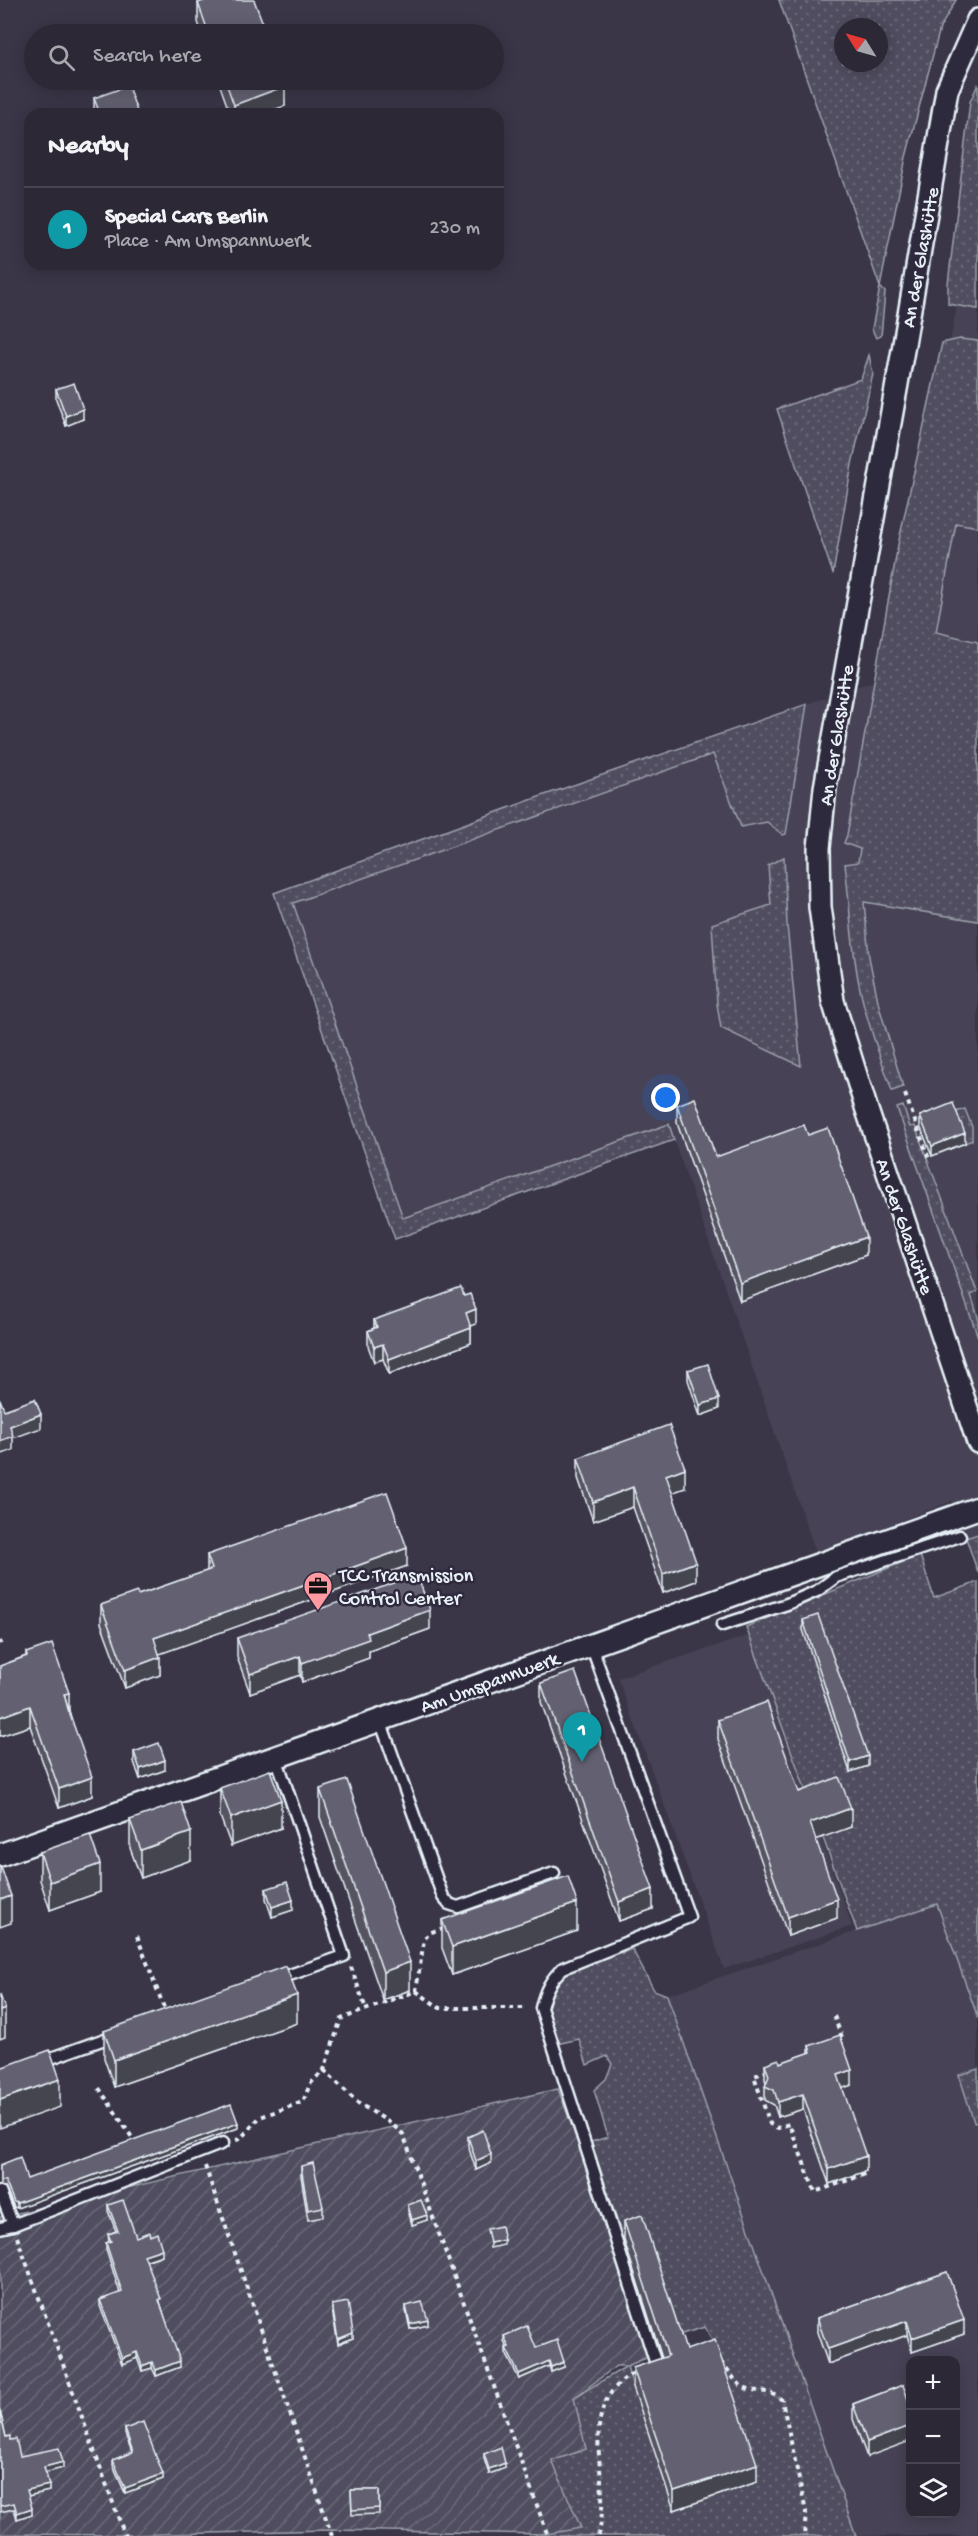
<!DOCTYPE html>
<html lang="en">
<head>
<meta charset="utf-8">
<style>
	body { margin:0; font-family:"Gochi Hand",sans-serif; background:#383442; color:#f1f3f6 }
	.controls { position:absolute; right:18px; bottom:18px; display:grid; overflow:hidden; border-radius:12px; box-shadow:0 3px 15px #0003 }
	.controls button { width:54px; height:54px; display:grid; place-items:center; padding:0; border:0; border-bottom:2px solid #484451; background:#2c2836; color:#f1f3f6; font:30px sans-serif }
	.compass { position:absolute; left:834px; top:18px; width:54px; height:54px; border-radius:50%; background:#2c2836; box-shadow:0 3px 15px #0003; rotate:307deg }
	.you { position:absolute; left:666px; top:1098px; width:21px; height:21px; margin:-15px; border:4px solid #fff; border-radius:50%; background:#1a73e8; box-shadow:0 0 0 9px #1a73e833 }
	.badge { display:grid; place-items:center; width:39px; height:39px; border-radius:50%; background:#8abfa5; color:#fff; font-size:20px; font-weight:700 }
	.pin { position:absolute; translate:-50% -50px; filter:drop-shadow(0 2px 3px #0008) }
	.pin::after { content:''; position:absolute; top:32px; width:21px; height:18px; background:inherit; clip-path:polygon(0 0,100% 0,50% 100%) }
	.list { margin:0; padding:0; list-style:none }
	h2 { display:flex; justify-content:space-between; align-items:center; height:78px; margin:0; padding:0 24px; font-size:26px }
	h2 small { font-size:20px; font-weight:400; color:#a6a6ad }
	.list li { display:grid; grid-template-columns:39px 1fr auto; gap:18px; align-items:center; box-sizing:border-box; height:84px; padding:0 24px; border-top:2px solid #484451 }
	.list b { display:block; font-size:22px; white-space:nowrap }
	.list p { margin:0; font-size:20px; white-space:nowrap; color:#a6a6ad }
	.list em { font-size:20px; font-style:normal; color:#a6a6ad }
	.icon { flex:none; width:33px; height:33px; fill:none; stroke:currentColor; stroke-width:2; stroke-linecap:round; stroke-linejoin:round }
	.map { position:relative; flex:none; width:978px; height:2536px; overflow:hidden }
	.search { position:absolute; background:#2c2836; box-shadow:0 3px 15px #0003; left:24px; top:24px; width:480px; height:66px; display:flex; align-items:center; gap:15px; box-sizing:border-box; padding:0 21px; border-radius:33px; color:#a6a6ad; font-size:22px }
	.panel { position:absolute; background:#2c2836; box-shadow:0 3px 15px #0003; left:24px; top:108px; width:480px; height:162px; border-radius:18px }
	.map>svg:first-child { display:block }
	.built { fill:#464354; fill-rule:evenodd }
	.grass { fill:url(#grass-dots); stroke:#9ca0ac; stroke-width:1.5; fill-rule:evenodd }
	.garden { fill:url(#garden-furrows); stroke:#9ca0ac; stroke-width:1.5 }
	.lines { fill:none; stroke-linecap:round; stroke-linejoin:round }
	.lane-casing { stroke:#e8f1f8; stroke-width:15 }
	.street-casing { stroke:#e8f1f8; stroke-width:26 }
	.path { stroke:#e8f1f8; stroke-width:4; stroke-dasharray:4.5 4.5; stroke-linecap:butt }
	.lane { stroke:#2f2a3d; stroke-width:10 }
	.street { stroke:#2f2a3d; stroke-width:21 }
	.wall { fill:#555361; stroke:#e8f1f8; stroke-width:1.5 }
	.shaded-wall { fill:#45444f; stroke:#e8f1f8; stroke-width:1.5 }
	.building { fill:#636171; stroke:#e8f1f8; stroke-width:1.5 }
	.labels { text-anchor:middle; stroke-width:5; stroke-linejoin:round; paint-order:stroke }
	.street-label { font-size:20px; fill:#e8f1f8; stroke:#2f2a3d }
	.poi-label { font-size:20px; fill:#e8f1f8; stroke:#2f2a3d; text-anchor:start }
</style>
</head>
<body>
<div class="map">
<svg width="978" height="2536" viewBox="0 0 978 2536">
	<defs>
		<pattern id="grass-dots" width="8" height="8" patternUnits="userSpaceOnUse" patternTransform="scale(1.5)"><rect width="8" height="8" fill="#504e5f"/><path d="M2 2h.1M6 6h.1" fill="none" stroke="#696877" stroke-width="1.8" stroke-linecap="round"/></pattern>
		<pattern id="garden-furrows" width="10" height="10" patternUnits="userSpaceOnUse" patternTransform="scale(1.5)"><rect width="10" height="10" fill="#504e5f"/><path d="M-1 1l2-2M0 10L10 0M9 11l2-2" fill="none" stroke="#696877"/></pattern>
	</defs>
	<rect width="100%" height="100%" fill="#3a3648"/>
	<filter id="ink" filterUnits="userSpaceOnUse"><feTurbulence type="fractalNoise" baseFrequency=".0167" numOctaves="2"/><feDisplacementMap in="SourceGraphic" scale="12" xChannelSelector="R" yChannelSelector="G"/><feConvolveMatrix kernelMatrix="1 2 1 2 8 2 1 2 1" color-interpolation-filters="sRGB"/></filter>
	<g filter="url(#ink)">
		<g class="built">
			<polygon points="973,214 978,215 978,1534 966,1538 952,1501 816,1553 674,1140 395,1239 274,893 536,798 891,675"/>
			<polygon points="750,1635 852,1926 724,1969 618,1678"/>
			<path d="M 937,1904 L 978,2018 L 978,2069 L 959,2076 L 975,2122 L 978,2121 L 978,2536 L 856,2536 L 667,1995 ZM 910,2360 L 956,2360 L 956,2514 L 910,2514 Z"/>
		</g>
		<g class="grass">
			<path d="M 779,0 L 956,0 L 940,28 L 906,157 L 880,287 L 885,292 L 881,336 L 876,338 L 872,329 L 880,287 ZM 843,27 L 879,27 L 879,63 L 843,63 Z"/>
			<polygon points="978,84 978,309 948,304 948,284 970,102"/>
			<path d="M 960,339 L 978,341 L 978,527 L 956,523 L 936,632 L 978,642 L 978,921 L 864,902 L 869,957 L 879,1006 L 903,1087 L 892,1091 C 881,1058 867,1024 860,989 C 851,948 850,905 845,864 L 858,862 L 860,849 L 844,843 L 847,835 L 898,545 L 942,343 Z"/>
			<polygon points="869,355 873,374 852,464 833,574 777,409 861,379"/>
			<polygon points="807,704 786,834 783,835 767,822 741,827 713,754 293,903 403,1218 669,1124 674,1140 395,1239 274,893 536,798"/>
			<polygon points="784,857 787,925 801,1066 721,1028 717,1004 712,924 771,905 768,865"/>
			<polygon points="903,1106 910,1127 915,1126 977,1292 971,1295 978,1317 978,1337 897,1108"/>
			<polygon points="965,1109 972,1127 972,1140 965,1143 953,1113"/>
			<polygon points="978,1534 978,1573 966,1538"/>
			<polygon points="920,1555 934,1598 978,1582 978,2018 937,1904 857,1931 746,1627"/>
			<path d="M 621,1949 L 622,1953 L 632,1949 L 654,1990 L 667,1995 L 856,2536 L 536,2536 L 532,2528 L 517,2467 L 573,2398 L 627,2366 L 633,2387 L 714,2344 L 705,2327 L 675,2336 L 642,2234 L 620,2239 L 618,2223 L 591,2142 L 608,2137 L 594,2090 L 606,2079 L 612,2064 L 607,2056 L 587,2065 L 579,2039 L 556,2044 C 553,2034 545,2019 545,2008 C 547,1971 594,1961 621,1949 Z"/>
			<polygon points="978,2069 978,2121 974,2122 959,2075"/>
		</g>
		<polygon class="garden" points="558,2089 658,2353 627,2366 616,2366 574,2398 586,2449 552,2461 581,2528 547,2534 330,2530 124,2535 0,2534 0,2217"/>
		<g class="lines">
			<g class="lane-casing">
				<g id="lane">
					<polyline points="722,1625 787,1604 817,1591 836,1577 960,1536"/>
					<path d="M 591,1645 L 689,1917 L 563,1968 C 550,1980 545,1991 541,2008 L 655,2361"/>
					<polyline points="380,1720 443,1897 449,1904 458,1907 554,1873"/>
					<polyline points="276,1757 344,1956 278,1979"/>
					<polyline points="40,2062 116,2035"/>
					<polyline points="0,2192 13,2225"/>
					<polyline points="0,2228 13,2225 223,2143"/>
				</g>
			</g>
			<g class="street-casing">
				<g id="street">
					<polyline points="978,20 947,90 903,350 825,788 819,848 820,907 833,1001 866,1107 978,1442"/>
					<polyline points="0,1855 978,1508"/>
				</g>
			</g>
			<g class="path">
				<polyline points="905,1094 929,1159"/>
				<polyline points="0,1641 1,1644"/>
				<polyline points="137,1936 166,2013"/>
				<polyline points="351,1967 366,2009"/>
				<polyline points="416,1991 440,2008 527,2008"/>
				<polyline points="834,2016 843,2040 840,2045"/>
				<polyline points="324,2070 358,2103 389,2122 403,2134 548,2536"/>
				<polyline points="768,2071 754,2076 770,2124 778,2128 789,2124 815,2192 868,2173"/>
				<polyline points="99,2088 135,2142"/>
				<polyline points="236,2140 240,2139 260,2117 303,2102 310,2084 324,2070 341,2019 416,1991 424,1940 429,1933 446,1927"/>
				<polyline points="205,2166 332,2536"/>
				<polyline points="17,2237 125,2536"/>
				<path d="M 720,2362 C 730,2369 732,2380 742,2386 C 757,2395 766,2387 782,2400 L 806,2512 L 804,2536"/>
				<path d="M 598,2536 C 615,2479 570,2409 635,2372"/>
			</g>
			<use href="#lane" class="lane"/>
			<use href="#street" class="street"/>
		</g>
		<g class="wall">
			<polygon points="198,3 267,34 202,34 198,22"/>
			<polygon points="218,80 283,80 285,106 262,114 230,114"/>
			<polygon points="94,98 138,114 94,114"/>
			<polygon points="56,389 83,419 66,426 56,399"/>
			<polygon points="677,1105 716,1157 808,1135 866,1255 740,1301 677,1123"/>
			<polygon points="920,1116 965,1143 932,1156 920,1126"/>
			<polygon points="464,1296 476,1324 471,1326 471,1343 389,1374 383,1359 374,1362 368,1346 368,1331 374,1328 374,1320"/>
			<polygon points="688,1370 719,1409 700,1416 688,1380"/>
			<polygon points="578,1458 685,1488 672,1492 696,1581 663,1593 633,1507 593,1521 578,1478"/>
			<polygon points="207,1555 407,1566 159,1654 160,1675 125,1688 101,1623 101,1605 138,1595 207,1571"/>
			<polygon points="803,1620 868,1766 850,1772 803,1630"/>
			<polygon points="430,1629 369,1651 369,1658 302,1682 300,1675 250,1693 237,1657 237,1638"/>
			<polygon points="26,1653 69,1710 92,1796 59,1808 30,1726 0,1736 0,1666 26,1656"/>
			<polygon points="541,1683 653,1909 619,1921 541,1702"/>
			<polygon points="718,1720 799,1792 851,1827 815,1839 837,1918 788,1936 718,1739"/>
			<polygon points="134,1752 165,1770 140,1779 134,1762"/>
			<polygon points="220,1788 281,1828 231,1846 220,1816"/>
			<polygon points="320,1789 410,1990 383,2000 320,1817"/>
			<polygon points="130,1820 191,1860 141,1878 130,1848"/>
			<polygon points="40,1852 100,1892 50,1910 40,1880"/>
			<polygon points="266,1889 293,1910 272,1917 266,1899"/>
			<polygon points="442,1920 577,1931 452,1975 442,1948"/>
			<polygon points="297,2023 114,2087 104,2058 104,2031"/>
			<polygon points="809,2046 852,2085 842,2088 866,2171 829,2184 803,2109 778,2117 774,2105 765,2100 765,2086 766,2083 765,2079 765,2064 780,2063 809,2053"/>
			<polygon points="238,2128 17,2208 14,2207 5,2187 0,2186 0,2165 27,2179"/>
			<polygon points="468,2137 491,2163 476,2170 468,2146"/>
			<polygon points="301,2166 323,2207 323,2217 308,2220 301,2176"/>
			<polygon points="108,2205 136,2237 150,2236 162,2255 146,2261 161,2305 180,2367 156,2376 152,2368 142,2371 137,2358 122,2364 100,2306 100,2300 120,2293 106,2249 106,2243 109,2242 108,2234 116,2231 108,2211"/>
			<polygon points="408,2205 427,2220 412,2225 408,2210"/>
			<polygon points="624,2221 686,2350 757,2482 674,2510 633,2387 633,2368 662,2358 624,2240"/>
			<polygon points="947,2272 964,2334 912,2352 907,2335 828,2364 817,2332 817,2318"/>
			<polygon points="332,2305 353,2338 338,2344 332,2310"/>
			<polygon points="406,2306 428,2325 410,2329 406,2311"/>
			<polygon points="504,2336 536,2348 564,2367 551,2372 549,2366 519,2379 506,2353 506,2348 507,2347 504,2341"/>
			<polygon points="903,2385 867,2457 853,2419 853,2404"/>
			<polygon points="0,2411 6,2437 10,2440 20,2456 63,2468 46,2472 49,2491 28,2496 32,2514 17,2519 14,2509 0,2512"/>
			<polygon points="125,2429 163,2479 125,2493 113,2465 113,2460 132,2452 125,2434"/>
			<polygon points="484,2454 505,2468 489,2474 484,2459"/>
			<polygon points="351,2490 379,2490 379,2514 352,2515"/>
		</g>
		<g class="shaded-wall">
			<polygon points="285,86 285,106 262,114 234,114 234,105"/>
			<polygon points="83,409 83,419 66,426 66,416"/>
			<polygon points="965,1133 965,1143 932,1156 932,1146"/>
			<polygon points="866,1237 866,1255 740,1301 740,1283"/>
			<polygon points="476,1309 476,1324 466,1328 466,1313"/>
			<polygon points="471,1328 471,1343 389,1374 389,1359"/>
			<polygon points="383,1344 383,1359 374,1362 374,1347"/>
			<polygon points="719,1399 719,1409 700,1416 700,1405"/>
			<polygon points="41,1414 41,1428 13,1438 13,1450 0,1455 0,1441 10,1426"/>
			<polygon points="685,1468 685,1488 666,1495 666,1475"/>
			<polygon points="633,1487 633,1507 593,1521 593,1502"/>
			<polygon points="407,1548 407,1566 154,1656 154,1638"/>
			<polygon points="696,1562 696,1581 663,1593 663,1574"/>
			<polygon points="430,1610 430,1629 369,1651 369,1658 302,1682 302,1663 367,1633"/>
			<polygon points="300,1656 300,1675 250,1693 250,1674"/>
			<polygon points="160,1657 160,1675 125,1688 125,1670"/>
			<polygon points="69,1693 69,1712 64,1694"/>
			<polygon points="30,1706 30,1726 0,1736 0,1717"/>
			<polygon points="868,1756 868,1766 850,1772 850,1762"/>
			<polygon points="165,1760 165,1770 140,1779 140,1769"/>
			<polygon points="92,1777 92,1796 59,1808 59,1789"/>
			<polygon points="281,1800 281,1828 231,1846 231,1818"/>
			<polygon points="851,1808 851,1827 810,1842 810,1823"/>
			<polygon points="191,1832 191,1860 141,1878 141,1850"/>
			<polygon points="100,1864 100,1892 50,1910 50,1882"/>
			<polygon points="653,1889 653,1909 619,1921 619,1902"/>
			<polygon points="11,1896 11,1923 0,1927 0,1900"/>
			<polygon points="837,1899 837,1918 788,1936 788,1917"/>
			<polygon points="293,1900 293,1910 272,1917 272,1907"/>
			<polygon points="577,1903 577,1931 452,1975 452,1947"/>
			<polygon points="410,1962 410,1990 383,2000 383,1972"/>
			<polygon points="297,1995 297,2023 114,2087 114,2060"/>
			<polygon points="5,2009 5,2037 0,2039 0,2011"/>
			<polygon points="852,2070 852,2085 838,2090 838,2075"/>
			<polygon points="60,2079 60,2107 0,2128 0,2100"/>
			<polygon points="803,2094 803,2109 778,2117 778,2102"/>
			<polygon points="238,2123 238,2128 17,2208 17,2203"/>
			<polygon points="491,2154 491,2163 476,2170 476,2161"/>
			<polygon points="866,2156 866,2171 829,2184 829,2169"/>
			<polygon points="427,2215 427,2220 412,2225 412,2220"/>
			<polygon points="504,2240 504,2245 490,2248 490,2243"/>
			<polygon points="162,2249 162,2255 144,2261 144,2255"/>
			<polygon points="428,2320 428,2325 410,2329 410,2324"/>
			<polygon points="964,2320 964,2334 912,2352 912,2338"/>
			<polygon points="907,2321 907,2335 828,2364 828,2349"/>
			<polygon points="353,2333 353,2338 338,2344 338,2339"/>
			<polygon points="137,2352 137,2358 122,2364 122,2358"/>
			<polygon points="180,2361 180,2367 156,2376 156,2370"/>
			<polygon points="549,2361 549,2366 519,2379 519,2374"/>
			<polygon points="152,2362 152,2368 142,2371 142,2366"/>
			<polygon points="564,2362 564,2367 551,2372 551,2367"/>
			<polygon points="910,2426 910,2441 867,2457 867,2442"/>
			<polygon points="63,2462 63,2468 44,2473 44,2467"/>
			<polygon points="505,2463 505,2468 489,2474 489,2469"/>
			<polygon points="757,2464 757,2482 674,2510 674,2491"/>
			<polygon points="163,2474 163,2479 125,2493 125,2488"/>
			<polygon points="49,2485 49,2491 27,2496 27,2490"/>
			<polygon points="32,2508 32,2514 17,2519 17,2513"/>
		</g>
		<g class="building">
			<polygon points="206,0 254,0 267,34 209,34 198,3"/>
			<polygon points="225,80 283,80 285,86 234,105"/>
			<polygon points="128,86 138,114 100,114 94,98"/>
			<polygon points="74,383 83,409 66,416 56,389"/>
			<polygon points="695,1098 716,1157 804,1125 808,1135 828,1128 866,1237 740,1283 677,1105"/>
			<polygon points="953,1103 965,1133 932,1146 920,1116"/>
			<polygon points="461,1288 464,1296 470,1294 476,1309 466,1313 471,1328 389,1359 383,1344 374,1347 368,1331 377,1327 374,1320"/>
			<polygon points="708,1364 719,1399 700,1405 688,1370"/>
			<polygon points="0,1399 4,1410 35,1399 41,1414 10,1426 13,1436 0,1441"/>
			<polygon points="669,1425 685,1468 666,1475 696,1562 663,1574 633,1487 593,1502 578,1458"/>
			<polygon points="387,1492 407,1548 154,1638 160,1657 125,1670 101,1605 137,1592 138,1595 212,1569 207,1555"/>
			<polygon points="417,1575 430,1610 367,1633 369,1639 302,1663 300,1656 250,1674 237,1638"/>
			<polygon points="818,1615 868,1756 850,1762 803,1620"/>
			<polygon points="52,1644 69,1693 64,1694 68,1709 92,1777 59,1789 30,1706 0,1717 0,1666 27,1656 26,1653"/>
			<polygon points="575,1671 653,1889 619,1902 541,1683"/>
			<polygon points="767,1702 799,1792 839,1777 851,1808 810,1823 837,1899 788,1917 718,1720"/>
			<polygon points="159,1743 165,1760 140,1769 134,1752"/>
			<polygon points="270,1770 281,1800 231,1818 220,1788"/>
			<polygon points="347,1780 410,1962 383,1972 320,1789"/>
			<polygon points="181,1802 191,1832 141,1850 130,1820"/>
			<polygon points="90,1835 100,1864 50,1882 40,1852"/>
			<polygon points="0,1867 1,1867 11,1896 0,1900"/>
			<polygon points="568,1876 577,1903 452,1947 442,1920"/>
			<polygon points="287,1882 293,1900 272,1907 266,1889"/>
			<polygon points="286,1966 297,1995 114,2060 104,2031"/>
			<polygon points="0,1995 5,2009 0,2011"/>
			<polygon points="840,2035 852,2070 838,2075 866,2156 829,2169 803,2094 778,2102 774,2090 765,2086 769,2076 765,2064 779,2059 780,2063 811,2052 809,2046"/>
			<polygon points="50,2050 60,2079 0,2100 0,2068"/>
			<polygon points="231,2104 238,2123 17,2203 14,2202 5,2181 0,2181 0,2165 20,2157 27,2179"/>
			<polygon points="483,2130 491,2154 476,2161 468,2137"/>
			<polygon points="313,2163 323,2207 308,2210 301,2166"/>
			<polygon points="123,2200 136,2237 149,2232 150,2236 157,2233 162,2249 144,2255 161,2299 159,2300 180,2361 156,2370 152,2362 142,2366 137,2352 122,2358 100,2300 122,2292 106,2243 111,2241 108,2234 118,2231 108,2205"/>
			<polygon points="421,2200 427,2215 412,2220 408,2205"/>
			<polygon points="642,2215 686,2350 715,2340 757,2464 674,2491 633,2368 668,2356 624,2221"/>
			<polygon points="501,2226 504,2240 490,2243 487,2229"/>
			<polygon points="947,2272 964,2320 912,2338 907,2321 828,2349 817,2318"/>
			<polygon points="348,2302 353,2333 338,2339 332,2305"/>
			<polygon points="422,2302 428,2320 410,2324 406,2306"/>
			<polygon points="527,2326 536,2348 557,2340 564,2362 551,2367 549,2361 519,2374 506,2348 509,2347 504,2336"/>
			<polygon points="903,2385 910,2405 910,2426 867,2442 853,2404"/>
			<polygon points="0,2411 6,2437 10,2436 10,2440 16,2439 20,2456 59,2448 63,2462 44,2467 49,2485 27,2490 32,2508 17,2513 14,2503 0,2506"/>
			<polygon points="143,2422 163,2474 125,2488 113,2460 133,2452 125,2429"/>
			<polygon points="501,2447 505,2463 489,2469 484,2454"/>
			<polygon points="351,2490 379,2490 379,2508 352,2510"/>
		</g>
	</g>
	<defs>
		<g id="office-pin" transform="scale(1.5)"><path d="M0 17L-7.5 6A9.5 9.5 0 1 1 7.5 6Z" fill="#ff9aa2" stroke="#2f2a3d"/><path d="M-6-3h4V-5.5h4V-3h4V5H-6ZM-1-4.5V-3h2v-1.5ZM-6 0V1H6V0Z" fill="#111"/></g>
	</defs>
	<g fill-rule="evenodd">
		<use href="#office-pin" x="318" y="1586"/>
	</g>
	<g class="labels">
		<g class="street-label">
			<text transform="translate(919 257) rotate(-80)" y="7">An der Glashütte</text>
			<text transform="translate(835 735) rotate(-81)" y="7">An der Glashütte</text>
			<text transform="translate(906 1226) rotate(71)" y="7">An der Glashütte</text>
			<text transform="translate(489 1681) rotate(-20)" y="7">Am Umspannwerk</text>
		</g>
		<g class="poi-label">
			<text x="339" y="1581">TCC Transmission<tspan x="339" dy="23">Control Center</tspan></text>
		</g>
	</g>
</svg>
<div class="controls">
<button>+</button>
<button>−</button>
<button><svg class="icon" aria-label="layers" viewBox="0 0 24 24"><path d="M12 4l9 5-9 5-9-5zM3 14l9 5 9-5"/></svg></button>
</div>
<svg class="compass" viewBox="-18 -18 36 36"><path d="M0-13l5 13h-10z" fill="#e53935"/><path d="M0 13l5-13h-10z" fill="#a6a6ad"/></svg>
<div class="you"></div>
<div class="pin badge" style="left:582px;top:1762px;background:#0f9aa8">1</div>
<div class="search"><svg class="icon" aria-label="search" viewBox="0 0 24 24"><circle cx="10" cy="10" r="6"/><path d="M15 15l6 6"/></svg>Search here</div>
<section class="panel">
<h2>Nearby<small></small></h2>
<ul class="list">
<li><span class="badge" style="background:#0f9aa8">1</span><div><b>Special Cars Berlin</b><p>Place · Am Umspannwerk</p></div><em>230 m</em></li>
</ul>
</section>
</div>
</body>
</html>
